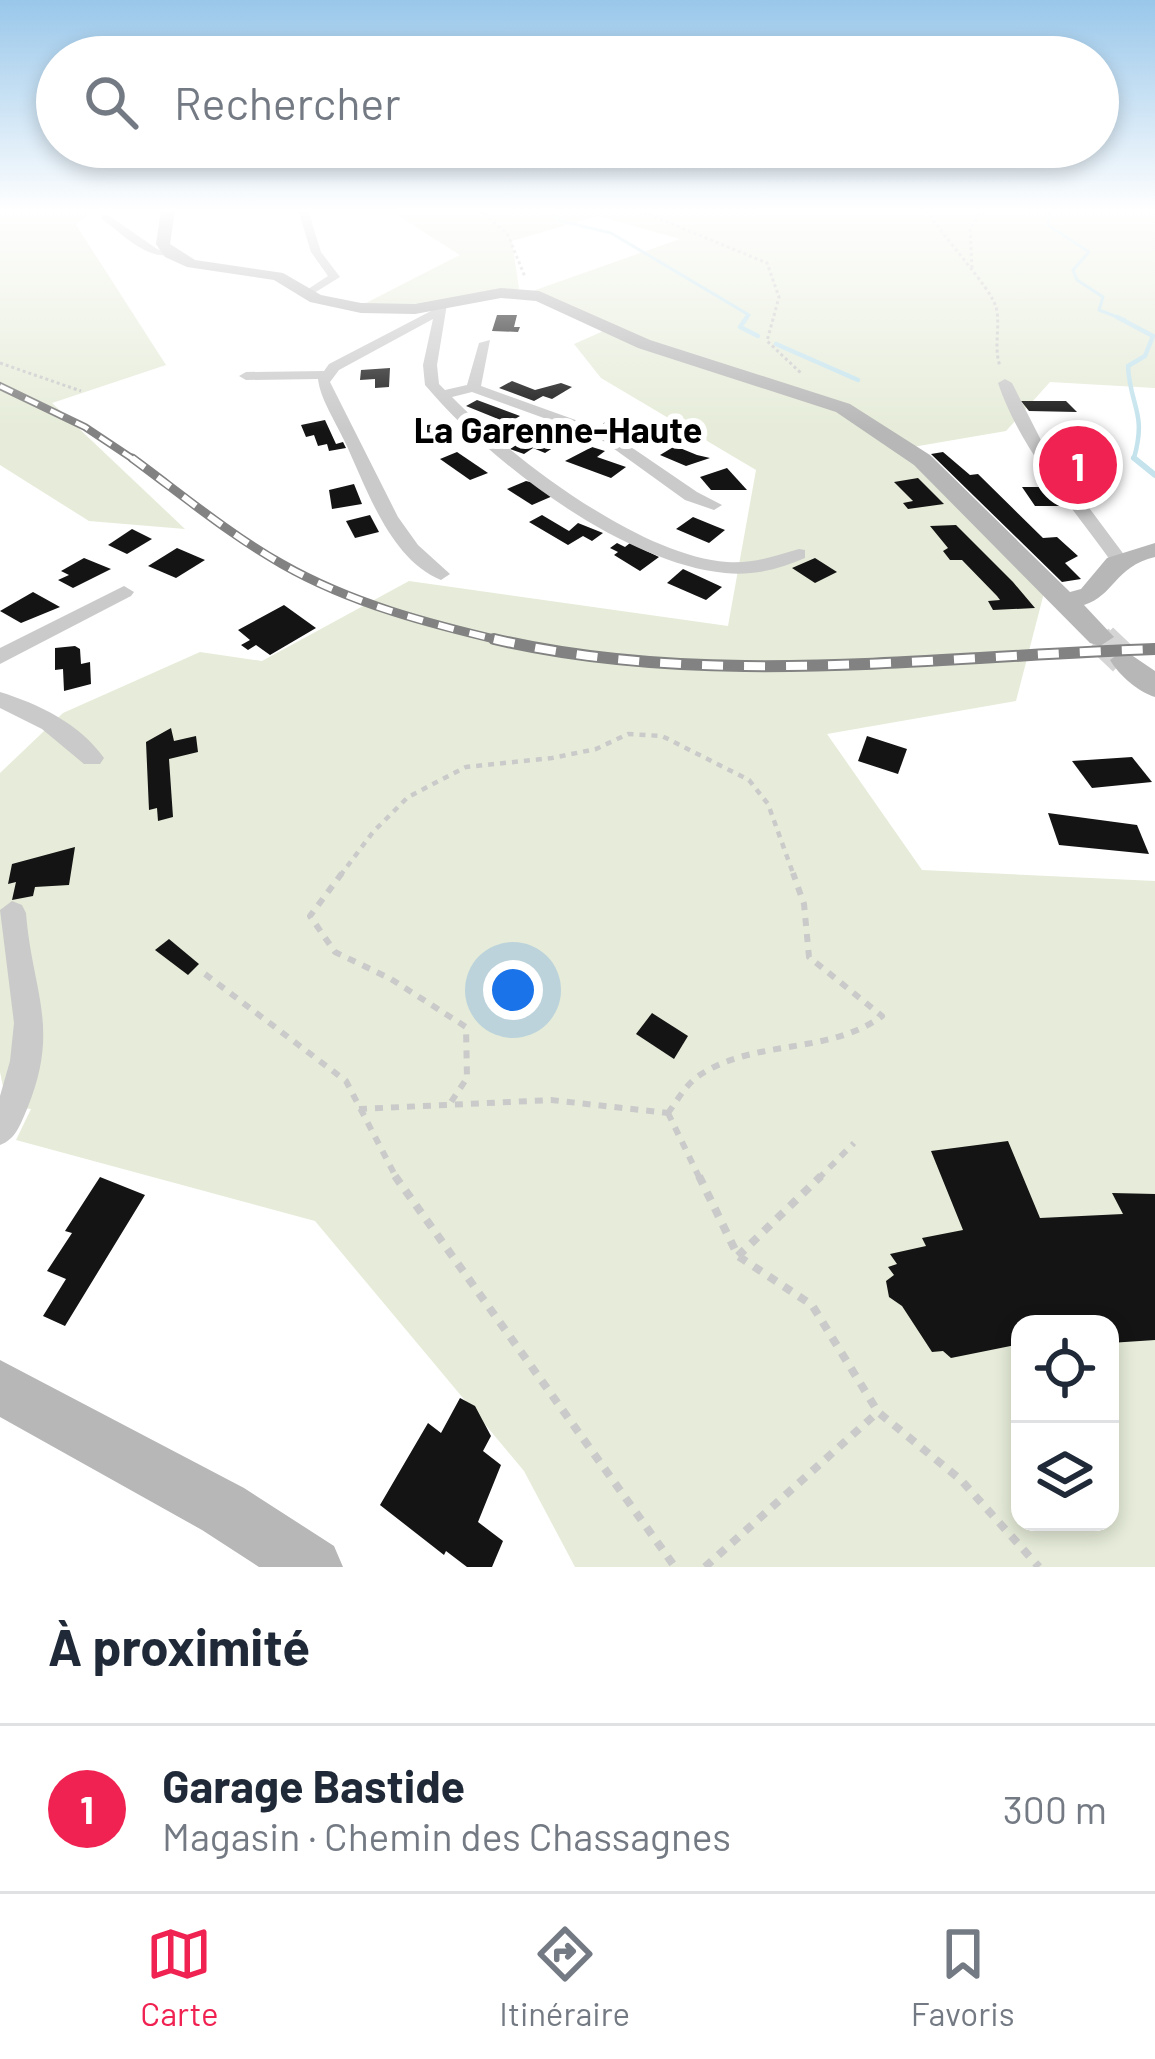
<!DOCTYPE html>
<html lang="fr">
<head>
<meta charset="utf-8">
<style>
	body { margin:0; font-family:Barlow,sans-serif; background:#f6f6f7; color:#1f2937 }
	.controls { position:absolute; right:36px; bottom:36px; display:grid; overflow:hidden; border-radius:24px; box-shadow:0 6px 18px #0003 }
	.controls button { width:108px; height:108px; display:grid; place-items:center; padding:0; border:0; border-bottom:3px solid #e0e1e3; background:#fff; color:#1f2937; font:60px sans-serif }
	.you { position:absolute; left:513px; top:990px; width:42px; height:42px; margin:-30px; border:9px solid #fff; border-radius:50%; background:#1a73e8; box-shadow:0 0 0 18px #1a73e833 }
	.badge { display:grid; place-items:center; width:78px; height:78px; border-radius:50%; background:#f02251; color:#fff; font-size:39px; font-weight:700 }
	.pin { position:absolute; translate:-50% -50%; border:6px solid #fff; box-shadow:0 3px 12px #0006 }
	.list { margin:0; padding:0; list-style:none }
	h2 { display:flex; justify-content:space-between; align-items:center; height:156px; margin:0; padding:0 48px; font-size:51px }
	h2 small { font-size:39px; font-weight:400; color:#747a83 }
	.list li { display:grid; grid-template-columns:78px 1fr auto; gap:36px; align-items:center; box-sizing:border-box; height:168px; padding:0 48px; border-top:3px solid #e0e1e3 }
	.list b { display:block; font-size:45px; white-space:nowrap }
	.list p { margin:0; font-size:39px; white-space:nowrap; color:#747a83 }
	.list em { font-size:39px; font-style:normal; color:#747a83 }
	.icon { flex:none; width:66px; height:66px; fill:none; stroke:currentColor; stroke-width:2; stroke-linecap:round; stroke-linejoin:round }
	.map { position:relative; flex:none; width:1155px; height:1567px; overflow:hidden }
	.search { position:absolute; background:#fff; box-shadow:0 6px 18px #0003; left:36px; right:36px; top:36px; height:132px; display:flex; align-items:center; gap:30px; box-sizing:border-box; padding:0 42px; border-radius:66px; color:#747a83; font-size:45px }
	.sheet { height:324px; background:#fff }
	nav { display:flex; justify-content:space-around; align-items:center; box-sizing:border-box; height:168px; border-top:3px solid #e0e1e3; background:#fff; font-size:33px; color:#747a83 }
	nav a { display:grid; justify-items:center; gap:6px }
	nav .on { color:#f02251 }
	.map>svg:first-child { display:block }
	.green { fill:#e6ecd9; fill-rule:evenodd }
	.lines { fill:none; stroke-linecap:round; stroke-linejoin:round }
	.stream-far2 { stroke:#c4e3ed; stroke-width:3 }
	.stream-far1 { stroke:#c4e3ed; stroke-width:4.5 }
	.stream { stroke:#c4e3ed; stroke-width:6 }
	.building { fill:#141414 }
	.secondary-tunnel-far1 { stroke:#d5d5d5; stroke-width:24; stroke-dasharray:24 12; stroke-linecap:butt }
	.secondary-tunnel { stroke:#d5d5d5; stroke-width:32; stroke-dasharray:32 16; stroke-linecap:butt }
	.path-far3 { stroke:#cacaca; stroke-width:3; stroke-dasharray:3 3; stroke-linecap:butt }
	.path-far2 { stroke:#cacaca; stroke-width:4.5; stroke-dasharray:6 6; stroke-linecap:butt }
	.path-far1 { stroke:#cacaca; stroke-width:6; stroke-dasharray:8 8; stroke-linecap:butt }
	.path { stroke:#cacaca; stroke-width:8; stroke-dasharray:9 9; stroke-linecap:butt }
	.street { fill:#cacaca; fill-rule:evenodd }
	.secondary { fill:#b7b7b7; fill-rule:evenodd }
	.rail-far2-casing { stroke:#828282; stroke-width:8 }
	.rail-far1-casing { stroke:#828282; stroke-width:9 }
	.rail-casing { stroke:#828282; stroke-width:12 }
	.rail-far2 { stroke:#fff; stroke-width:4.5; stroke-dasharray:14; stroke-linecap:butt }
	.rail-far1 { stroke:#fff; stroke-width:6; stroke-dasharray:16; stroke-linecap:butt }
	.rail { stroke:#fff; stroke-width:8; stroke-dasharray:21; stroke-linecap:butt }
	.labels { text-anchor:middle; stroke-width:12; stroke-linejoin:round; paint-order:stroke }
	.far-neighbourhood-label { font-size:36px; font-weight:bold; fill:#000; stroke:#fff }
</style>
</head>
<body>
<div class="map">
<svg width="1155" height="1567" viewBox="0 0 1155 1567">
	<rect width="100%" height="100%" fill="#fff"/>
	<g class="green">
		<polygon points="0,210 94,210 76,225 166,365 52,403 185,529 89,521 0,465"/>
		<path d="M 389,210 L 1155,210 L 1155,388 L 1050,382 L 1006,431 L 901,449 L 1045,589 L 1016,701 L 827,734 L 922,870 L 1155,881 L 1155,1567 L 575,1567 L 524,1471 L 315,1221 L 16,1140 L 31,1109 L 7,1106 L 0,1072 L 0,773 L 63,713 L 200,652 L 262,661 L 409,581 L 728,626 L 756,470 L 601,378 L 574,344 L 608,329 L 530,292 L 680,239 L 598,216 L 512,241 L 519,289 L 408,309 L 360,306 L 460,255 ZM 1020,1324 L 1110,1324 L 1110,1522 L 1020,1522 Z"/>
	</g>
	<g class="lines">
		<g class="stream-far2">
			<polyline points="547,210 561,221 611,233 749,315 745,320"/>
			<polyline points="1050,210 1048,225 1089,252 1073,270 1077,280 1103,297 1099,310 1125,320"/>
		</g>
		<g class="stream-far1">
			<polyline points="747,317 740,327 758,336"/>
			<path d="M 1117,317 L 1153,336 L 1145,356 L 1128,366 C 1130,407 1147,412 1134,458 L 1138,461"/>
			<polyline points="776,344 858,380"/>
		</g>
		<polyline class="stream" points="1134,458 1155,475"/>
	</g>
	<g class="building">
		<polygon points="497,315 517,315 514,327 520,327 518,332 492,331"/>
		<polygon points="390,368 389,387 375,388 375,379 360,380 361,370"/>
		<polygon points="512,381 535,390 561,383 572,387 552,399 543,396 534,401 499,388"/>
		<polygon points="477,400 520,416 508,423 466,406"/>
		<polygon points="1021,401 1066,401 1077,412 1029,411"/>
		<polygon points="612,413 637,422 632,425 638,427 663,425 676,429 651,440 603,424"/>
		<polygon points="325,420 336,444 343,442 346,448 329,451 327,444 318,446 314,435 306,437 301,425"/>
		<polygon points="440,424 454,437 425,440 414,426"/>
		<polygon points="534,434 559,444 545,453 533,448 524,454 510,449"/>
		<polygon points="675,446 697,455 710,458 686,466 660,455"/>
		<polygon points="592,447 605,451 597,457 626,467 611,478 565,461"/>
		<polygon points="457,452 488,473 470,480 440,459"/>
		<polygon points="943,452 970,475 978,474 1043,538 1057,537 1078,556 1065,563 1081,579 1062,582 931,454"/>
		<polygon points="1066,456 1109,458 1120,473 1076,472"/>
		<polygon points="727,468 747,490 711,490 700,477"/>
		<polygon points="918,478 944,504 908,509 903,503 913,501 894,482"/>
		<polygon points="526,481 534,483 555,495 532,505 507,489"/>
		<polygon points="354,484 362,504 332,509 329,490"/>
		<polygon points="1022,487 1048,487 1054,495 1065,495 1073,506 1035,506"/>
		<polygon points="370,515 379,532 355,538 346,521"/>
		<polygon points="542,515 569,531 578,523 603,533 592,541 583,536 568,545 529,522"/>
		<polygon points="693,517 715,526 725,530 709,543 676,529"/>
		<polygon points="956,525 1013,582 1035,608 993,610 988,601 1000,600 997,596 962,560 950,560 943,551 948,548 930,526"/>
		<polygon points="132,529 152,539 127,554 108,545"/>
		<polygon points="617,543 625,547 630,543 659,557 640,571 614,555 618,552 610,548"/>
		<polygon points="177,548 205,560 176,578 148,566"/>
		<polygon points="84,558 111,569 73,588 58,580 69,575 61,571"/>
		<polygon points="815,558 837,572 815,583 792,568"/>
		<polygon points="683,569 722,587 706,600 667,583"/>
		<polygon points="33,592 60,607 21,623 0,611"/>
		<polygon points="284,605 316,628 270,655 256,645 248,650 241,645 250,640 238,630"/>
		<polygon points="75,646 80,649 81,664 90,662 91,684 64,691 63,669 55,670 55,648"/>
		<polygon points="171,728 174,741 196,736 198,752 169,759 173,817 158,821 157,808 149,810 146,742"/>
		<polygon points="867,736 907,749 898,774 858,761"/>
		<polygon points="1132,757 1152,782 1092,788 1072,761"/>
		<polygon points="1048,813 1137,825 1149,854 1059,845"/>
		<polygon points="75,847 69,885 35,887 33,896 12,900 16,882 8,884 12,864"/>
		<polygon points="169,939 199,964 188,975 155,950"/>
		<polygon points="652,1013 688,1036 674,1059 636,1034"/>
		<polygon points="1008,1141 1040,1218 1123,1214 1112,1193 1155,1194 1155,1340 1110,1343 1110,1324 1020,1324 1020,1344 951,1358 943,1351 932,1352 902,1306 889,1297 886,1281 894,1275 888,1267 897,1264 890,1254 926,1246 922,1238 963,1230 931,1151"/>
		<polygon points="100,1177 145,1195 65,1326 43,1316 66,1279 47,1271 72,1233 65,1231"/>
		<polygon points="460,1398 475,1406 491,1436 483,1451 501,1465 478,1522 503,1541 492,1567 467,1567 446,1551 444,1555 380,1505 428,1423 441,1433"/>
	</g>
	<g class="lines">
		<polyline class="secondary-tunnel-far1" points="1100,637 1105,642"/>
		<polyline class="secondary-tunnel" points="1102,639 1124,660"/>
		<g class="path-far3">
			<polyline points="480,210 508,235 525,277"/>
			<polyline points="638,210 767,263 779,297 767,341 802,374"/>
			<path d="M 927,210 C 941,235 991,288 996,307 C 1001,326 993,346 1000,366"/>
			<polyline points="972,268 970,229 982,210"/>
			<polyline points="0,363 81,391"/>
		</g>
		<polyline class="path-far2" points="340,876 373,832 408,797 466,767 552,758 596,749 628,734 662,736 749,780 768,804 794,876"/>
		<g class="path-far1">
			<polyline points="342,873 310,916 335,952 391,979 466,1027 467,1078 451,1102"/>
			<polyline points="205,974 346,1081 397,1179"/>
			<polyline points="359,1109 551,1100 668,1113"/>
			<path d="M 668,1113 C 677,1101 685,1086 697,1077 C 752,1038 827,1056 882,1016 L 809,957 L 804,904 L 793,873"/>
			<polyline points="668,1113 700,1179"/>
			<polyline points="818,1179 854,1143"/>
		</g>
		<g class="path">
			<polyline points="395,1176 675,1567"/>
			<polyline points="699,1176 738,1256 812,1305 878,1412 961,1480 1039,1567"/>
			<polyline points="738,1256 821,1176"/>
			<polyline points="705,1567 878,1412"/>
		</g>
		<g class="street">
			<polygon points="298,210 308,210 321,252 340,277 306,298 302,293 328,276 311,252"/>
			<path d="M 102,215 L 108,215 L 157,249 L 175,254 C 148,262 124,235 102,219 Z"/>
			<path d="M 441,300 L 447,304 L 437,365 L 439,384 L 445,390 L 467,385 L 479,343 L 490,340 L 481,386 L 609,432 L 697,492 L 722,505 L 714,510 L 685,500 L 599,438 L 472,392 L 452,397 C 512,458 640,556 727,562 C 753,564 774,556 799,549 L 805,550 L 805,558 C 780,569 753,576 725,573 C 622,563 490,462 425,385 L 423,365 L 433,319 L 339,370 L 330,382 L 398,517 L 418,545 L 450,574 L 441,580 C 389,559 366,486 344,440 C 335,421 320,398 318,379 L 246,380 L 239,376 L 246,372 L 324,371 L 329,364 L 431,311 Z"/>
			<path d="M 1005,379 L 1012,383 L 1046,450 L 1125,556 L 1125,564 L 1113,564 C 1072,506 1021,451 998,383 Z"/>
			<polygon points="124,586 134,592 131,596 0,664 0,648"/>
			<path d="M 0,692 C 39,704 80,724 104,758 L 100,764 L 84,764 L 42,729 L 0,708 Z"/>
			<path d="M 12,901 L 22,905 L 26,913 C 32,991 61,1027 27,1109 C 20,1125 16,1139 0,1145 L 0,1096 L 10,1061 L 14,1023 L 0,910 Z"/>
		</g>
		<g class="secondary">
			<path d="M 161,210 L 175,210 L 170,244 L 195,260 L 283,273 L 321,295 L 361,303 L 415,304 L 501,288 L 539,291 L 650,340 L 850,404 L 930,455 L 1070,592 L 1081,589 L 1107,558 L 1155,543 L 1155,557 C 1114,567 1114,596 1084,605 L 1114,637 L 1100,646 L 1090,643 L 914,465 L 836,412 L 638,348 L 536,301 L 501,298 L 415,314 L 361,313 L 310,302 L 274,280 L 187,267 L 165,257 L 156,244 Z"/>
			<path d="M 1124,650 L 1155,671 L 1155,697 C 1138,692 1119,675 1110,660 Z"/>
			<polygon points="0,1360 244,1488 334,1546 343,1567 259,1567 202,1530 0,1417"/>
		</g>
		<g class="rail-far2-casing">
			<polyline id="rail-far2" points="0,386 85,427 136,461"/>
		</g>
		<g class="rail-far1-casing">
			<path id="rail-far1" d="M 132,458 C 181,494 229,534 282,564 C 352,604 430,624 507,642"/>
		</g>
		<g class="rail-casing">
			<path id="rail" d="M 494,639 C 708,689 938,656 1155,649"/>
		</g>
		<use href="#rail-far2" class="rail-far2"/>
		<use href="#rail-far1" class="rail-far1"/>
		<use href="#rail" class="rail"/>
	</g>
	<linearGradient id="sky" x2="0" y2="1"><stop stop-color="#99c7ea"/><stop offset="0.49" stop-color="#fff"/><stop offset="1" stop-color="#fff" stop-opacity="0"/></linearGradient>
	<rect width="1155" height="429" fill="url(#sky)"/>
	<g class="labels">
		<g class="far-neighbourhood-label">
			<text x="558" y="443">La Garenne-Haute</text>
		</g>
	</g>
</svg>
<div class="controls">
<button><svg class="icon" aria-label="locate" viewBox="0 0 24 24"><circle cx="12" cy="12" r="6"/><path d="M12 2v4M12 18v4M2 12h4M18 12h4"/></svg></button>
<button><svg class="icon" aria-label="layers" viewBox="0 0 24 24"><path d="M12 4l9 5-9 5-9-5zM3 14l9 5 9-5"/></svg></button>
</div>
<div class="you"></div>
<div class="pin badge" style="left:1078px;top:465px">1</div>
<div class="search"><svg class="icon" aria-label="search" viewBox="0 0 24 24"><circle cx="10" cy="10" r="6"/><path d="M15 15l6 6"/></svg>Rechercher</div>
</div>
<section class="sheet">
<h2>À proximité<small></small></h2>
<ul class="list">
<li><span class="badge">1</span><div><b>Garage Bastide</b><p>Magasin · Chemin des Chassagnes</p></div><em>300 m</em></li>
</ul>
</section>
<nav>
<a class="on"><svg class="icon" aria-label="map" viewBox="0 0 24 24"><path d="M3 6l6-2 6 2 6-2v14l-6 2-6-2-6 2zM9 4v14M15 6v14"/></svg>Carte</a>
<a><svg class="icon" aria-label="directions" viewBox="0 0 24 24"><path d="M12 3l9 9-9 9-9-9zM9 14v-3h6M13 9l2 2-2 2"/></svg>Itinéraire</a>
<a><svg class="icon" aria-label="saved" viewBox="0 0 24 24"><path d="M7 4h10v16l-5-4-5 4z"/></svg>Favoris</a>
</nav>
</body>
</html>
